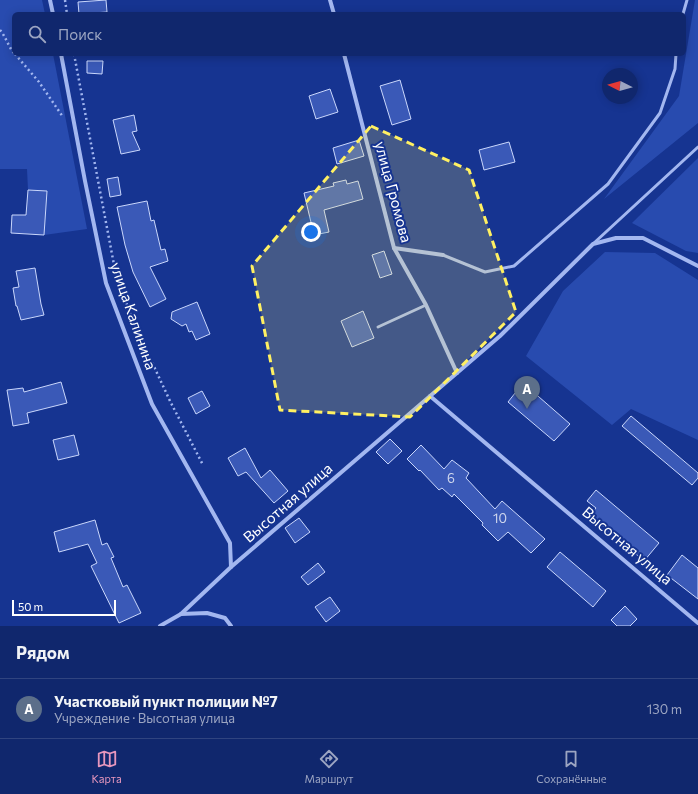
<!DOCTYPE html>
<html lang="ru">
<head>
<meta charset="utf-8">
<style>
	body { margin:0; font-family:Commissioner,sans-serif; background:#1e3375; color:#f1f3f6 }
	.compass { position:absolute; left:602px; top:68px; width:36px; height:36px; border-radius:50%; background:#10276d; box-shadow:0 2px 10px #0003; rotate:276deg }
	.scale { position:absolute; left:12px; bottom:10px; width:104px; box-sizing:border-box; padding-left:4px; border:2px solid #fff; border-top:0; font-size:11px; line-height:14px; white-space:nowrap; color:#fff; -webkit-text-stroke:3px #163491; paint-order:stroke }
	.you { position:absolute; left:311px; top:232px; width:14px; height:14px; margin:-10px; border:3px solid #fff; border-radius:50%; background:#1a73e8; box-shadow:0 0 0 6px #1a73e833 }
	.badge { display:grid; place-items:center; width:26px; height:26px; border-radius:50%; background:#e797bd; color:#fff; font-size:13px; font-weight:700 }
	.pin { position:absolute; translate:-50% -33px; filter:drop-shadow(0 1px 2px #0008) }
	.pin::after { content:''; position:absolute; top:21px; width:14px; height:12px; background:inherit; clip-path:polygon(0 0,100% 0,50% 100%) }
	.list { margin:0; padding:0; list-style:none }
	h2 { display:flex; justify-content:space-between; align-items:center; height:52px; margin:0; padding:0 16px; font-size:17px }
	h2 small { font-size:13px; font-weight:400; color:#9ca5c2 }
	.list li { display:grid; grid-template-columns:26px 1fr auto; gap:12px; align-items:center; box-sizing:border-box; height:60px; padding:0 16px; border-top:1px solid #304480 }
	.list b { display:block; font-size:15px; white-space:nowrap }
	.list p { margin:0; font-size:13px; white-space:nowrap; color:#9ca5c2 }
	.list em { font-size:13px; font-style:normal; color:#9ca5c2 }
	.icon { flex:none; width:22px; height:22px; fill:none; stroke:currentColor; stroke-width:2; stroke-linecap:round; stroke-linejoin:round }
	.map { position:relative; flex:none; width:698px; height:626px; overflow:hidden }
	.search { position:absolute; background:#10276d; box-shadow:0 2px 10px #0003; left:12px; right:12px; top:12px; height:44px; display:flex; align-items:center; gap:10px; box-sizing:border-box; padding:0 14px; border-radius:6px; color:#9ca5c2; font-size:15px }
	.sheet { height:112px; background:#10276d }
	nav { display:flex; justify-content:space-around; align-items:center; box-sizing:border-box; height:56px; border-top:1px solid #304480; background:#10276d; font-size:11px; color:#9ca5c2 }
	nav a { display:grid; justify-items:center; gap:2px }
	nav .on { color:#e797bd }
	.map>svg:first-child { display:block }
	.green { fill:#284baf }
	.building { fill:#3a59b7; stroke:#cad7fc }
	.lines { fill:none; stroke-linecap:round; stroke-linejoin:round }
	.path { stroke:#a3b7f0; stroke-width:2.5; stroke-dasharray:2 3; stroke-linecap:butt }
	.lane { stroke:#a3b7f0; stroke-width:3 }
	.street { stroke:#a3b7f0; stroke-width:4 }
	.marked { fill:#fff062; fill-opacity:0.2; stroke:#fff062; stroke-width:3; stroke-dasharray:8 5; stroke-linejoin:round }
	.labels { text-anchor:middle; stroke-width:4; stroke-linejoin:round; paint-order:stroke }
	.number-label { font-size:13px; fill:#ced6ed }
	.street-label { font-size:15px; fill:#fff; stroke:#163491 }
</style>
</head>
<body>
<div class="map">
<svg width="698" height="626" viewBox="0 0 698 626">
	<rect width="100%" height="100%" fill="#163491"/>
	<g class="green">
		<polygon points="0,0 42,0 45,14 14,14 14,54 53,54 87,229 44,235 47,191 28,190 27,169 0,169"/>
		<polygon points="695,0 698,0 698,123 604,199 679,96"/>
		<polygon points="698,158 698,253 686,251 632,223"/>
		<polygon points="605,252 655,253 698,280 698,440 631,409 612,425 526,356 563,291"/>
	</g>
	<g class="building">
		<polygon points="106,0 107,12 79,14 78,2"/>
		<polygon points="87,61 103,61 102,74 87,73"/>
		<polygon points="400,80 411,119 392,125 380,86"/>
		<polygon points="330,89 338,112 316,119 309,96"/>
		<polygon points="134,115 137,131 132,132 140,150 121,154 113,120"/>
		<polygon points="359,140 364,156 337,164 333,148"/>
		<polygon points="509,142 515,162 484,170 479,150"/>
		<polygon points="118,177 121,195 110,197 107,179"/>
		<polygon points="346,180 347,184 358,181 363,199 324,210 329,232 314,235 304,193 334,186 333,183"/>
		<polygon points="28,190 47,191 44,235 11,233 12,215 26,215"/>
		<polygon points="147,201 151,221 154,220 161,250 165,249 168,261 150,267 166,299 150,307 133,272 125,245 117,207"/>
		<polygon points="384,251 392,274 380,278 372,255"/>
		<polygon points="35,268 41,304 44,315 21,320 17,306 16,306 13,288 19,287 16,271"/>
		<polygon points="197,302 210,334 196,340 192,331 189,332 186,324 182,326 171,319 172,312"/>
		<polygon points="363,311 374,338 352,347 341,321"/>
		<polygon points="61,382 67,403 27,413 29,423 13,426 7,390 23,388 24,392"/>
		<polygon points="523,383 570,424 554,441 508,402"/>
		<polygon points="202,391 210,406 196,414 188,398"/>
		<polygon points="631,416 698,473 698,478 692,485 622,426"/>
		<polygon points="74,435 79,455 58,460 53,440"/>
		<polygon points="390,439 402,451 388,464 376,452"/>
		<polygon points="421,445 444,469 452,460 469,473 466,478 495,509 502,501 545,539 531,553 508,532 498,541 482,525 483,523 454,494 452,497 442,488 439,490 420,470 419,471 407,459"/>
		<polygon points="245,448 261,478 270,470 288,491 274,503 246,472 238,476 228,458"/>
		<polygon points="596,490 659,543 644,561 590,515 596,508 587,501"/>
		<polygon points="299,518 310,532 295,543 285,528"/>
		<polygon points="95,520 102,545 107,543 114,557 111,558 123,587 127,585 141,613 119,623 91,566 97,563 88,544 59,552 54,532"/>
		<polygon points="560,552 606,591 593,607 547,567"/>
		<polygon points="682,555 698,568 698,599 667,575"/>
		<polygon points="318,563 325,572 308,585 301,577"/>
		<polygon points="330,597 340,611 326,622 315,607"/>
		<polygon points="625,606 637,619 630,626 617,626 611,620"/>
	</g>
	<g class="lines">
		<g class="path">
			<polyline points="65,0 67,14"/>
			<path d="M 0,30 C 6,37 8,46 14,53"/>
			<polyline points="15,54 39,82 63,117"/>
			<polyline points="74,54 115,270 132,319 170,401 203,465"/>
		</g>
		<g class="lane">
			<polyline points="683,14 687,0"/>
			<polyline points="594,243 698,147"/>
			<polyline points="443,255 485,272 514,266 608,184 660,113 675,69 676,54"/>
			<polyline points="378,327 426,305"/>
		</g>
		<g class="street">
			<polyline points="50,0 53,14"/>
			<polyline points="330,0 334,14"/>
			<polyline points="61,54 85,181 106,283 152,404 230,543 231,567"/>
			<polyline points="344,54 394,248 426,305 457,373"/>
			<polyline points="394,248 443,255"/>
			<polyline points="430,396 698,623"/>
			<polyline points="181,614 207,613 225,618 231,626"/>
			<polyline points="160,626 181,614 231,567 500,336 593,244 616,238 643,238 698,266"/>
		</g>
	</g>
	<path class="marked" d="M 371,126 L 469,170 L 516,312 L 410,417 L 280,410 L 252,266 Z"/>
	<g class="labels">
		<g class="number-label">
			<text x="451" y="483">6</text>
			<text x="500" y="523">10</text>
		</g>
		<g class="street-label">
			<text transform="translate(393 192) rotate(75)" y="5">улица Громова</text>
			<text transform="translate(133 316) rotate(71)" y="5">улица Калинина</text>
			<text transform="translate(288 503) rotate(-41)" y="5">Высотная улица</text>
			<text transform="translate(627 546) rotate(40)" y="5">Высотная улица</text>
		</g>
	</g>
</svg>
<svg class="compass" viewBox="-18 -18 36 36"><path d="M0-13l5 13h-10z" fill="#e53935"/><path d="M0 13l5-13h-10z" fill="#9ca5c2"/></svg>
<div class="scale">50 m</div>
<div class="you"></div>
<div class="pin badge" style="left:527px;top:409px;background:#5c6f8a">A</div>
<div class="search"><svg class="icon" aria-label="search" viewBox="0 0 24 24"><circle cx="10" cy="10" r="6"/><path d="M15 15l6 6"/></svg>Поиск</div>
</div>
<section class="sheet">
<h2>Рядом<small></small></h2>
<ul class="list">
<li><span class="badge" style="background:#5c6f8a">A</span><div><b>Участковый пункт полиции №7</b><p>Учреждение · Высотная улица</p></div><em>130 m</em></li>
</ul>
</section>
<nav>
<a class="on"><svg class="icon" aria-label="map" viewBox="0 0 24 24"><path d="M3 6l6-2 6 2 6-2v14l-6 2-6-2-6 2zM9 4v14M15 6v14"/></svg>Карта</a>
<a><svg class="icon" aria-label="directions" viewBox="0 0 24 24"><path d="M12 3l9 9-9 9-9-9zM9 14v-3h6M13 9l2 2-2 2"/></svg>Маршрут</a>
<a><svg class="icon" aria-label="saved" viewBox="0 0 24 24"><path d="M7 4h10v16l-5-4-5 4z"/></svg>Сохранённые</a>
</nav>
</body>
</html>
